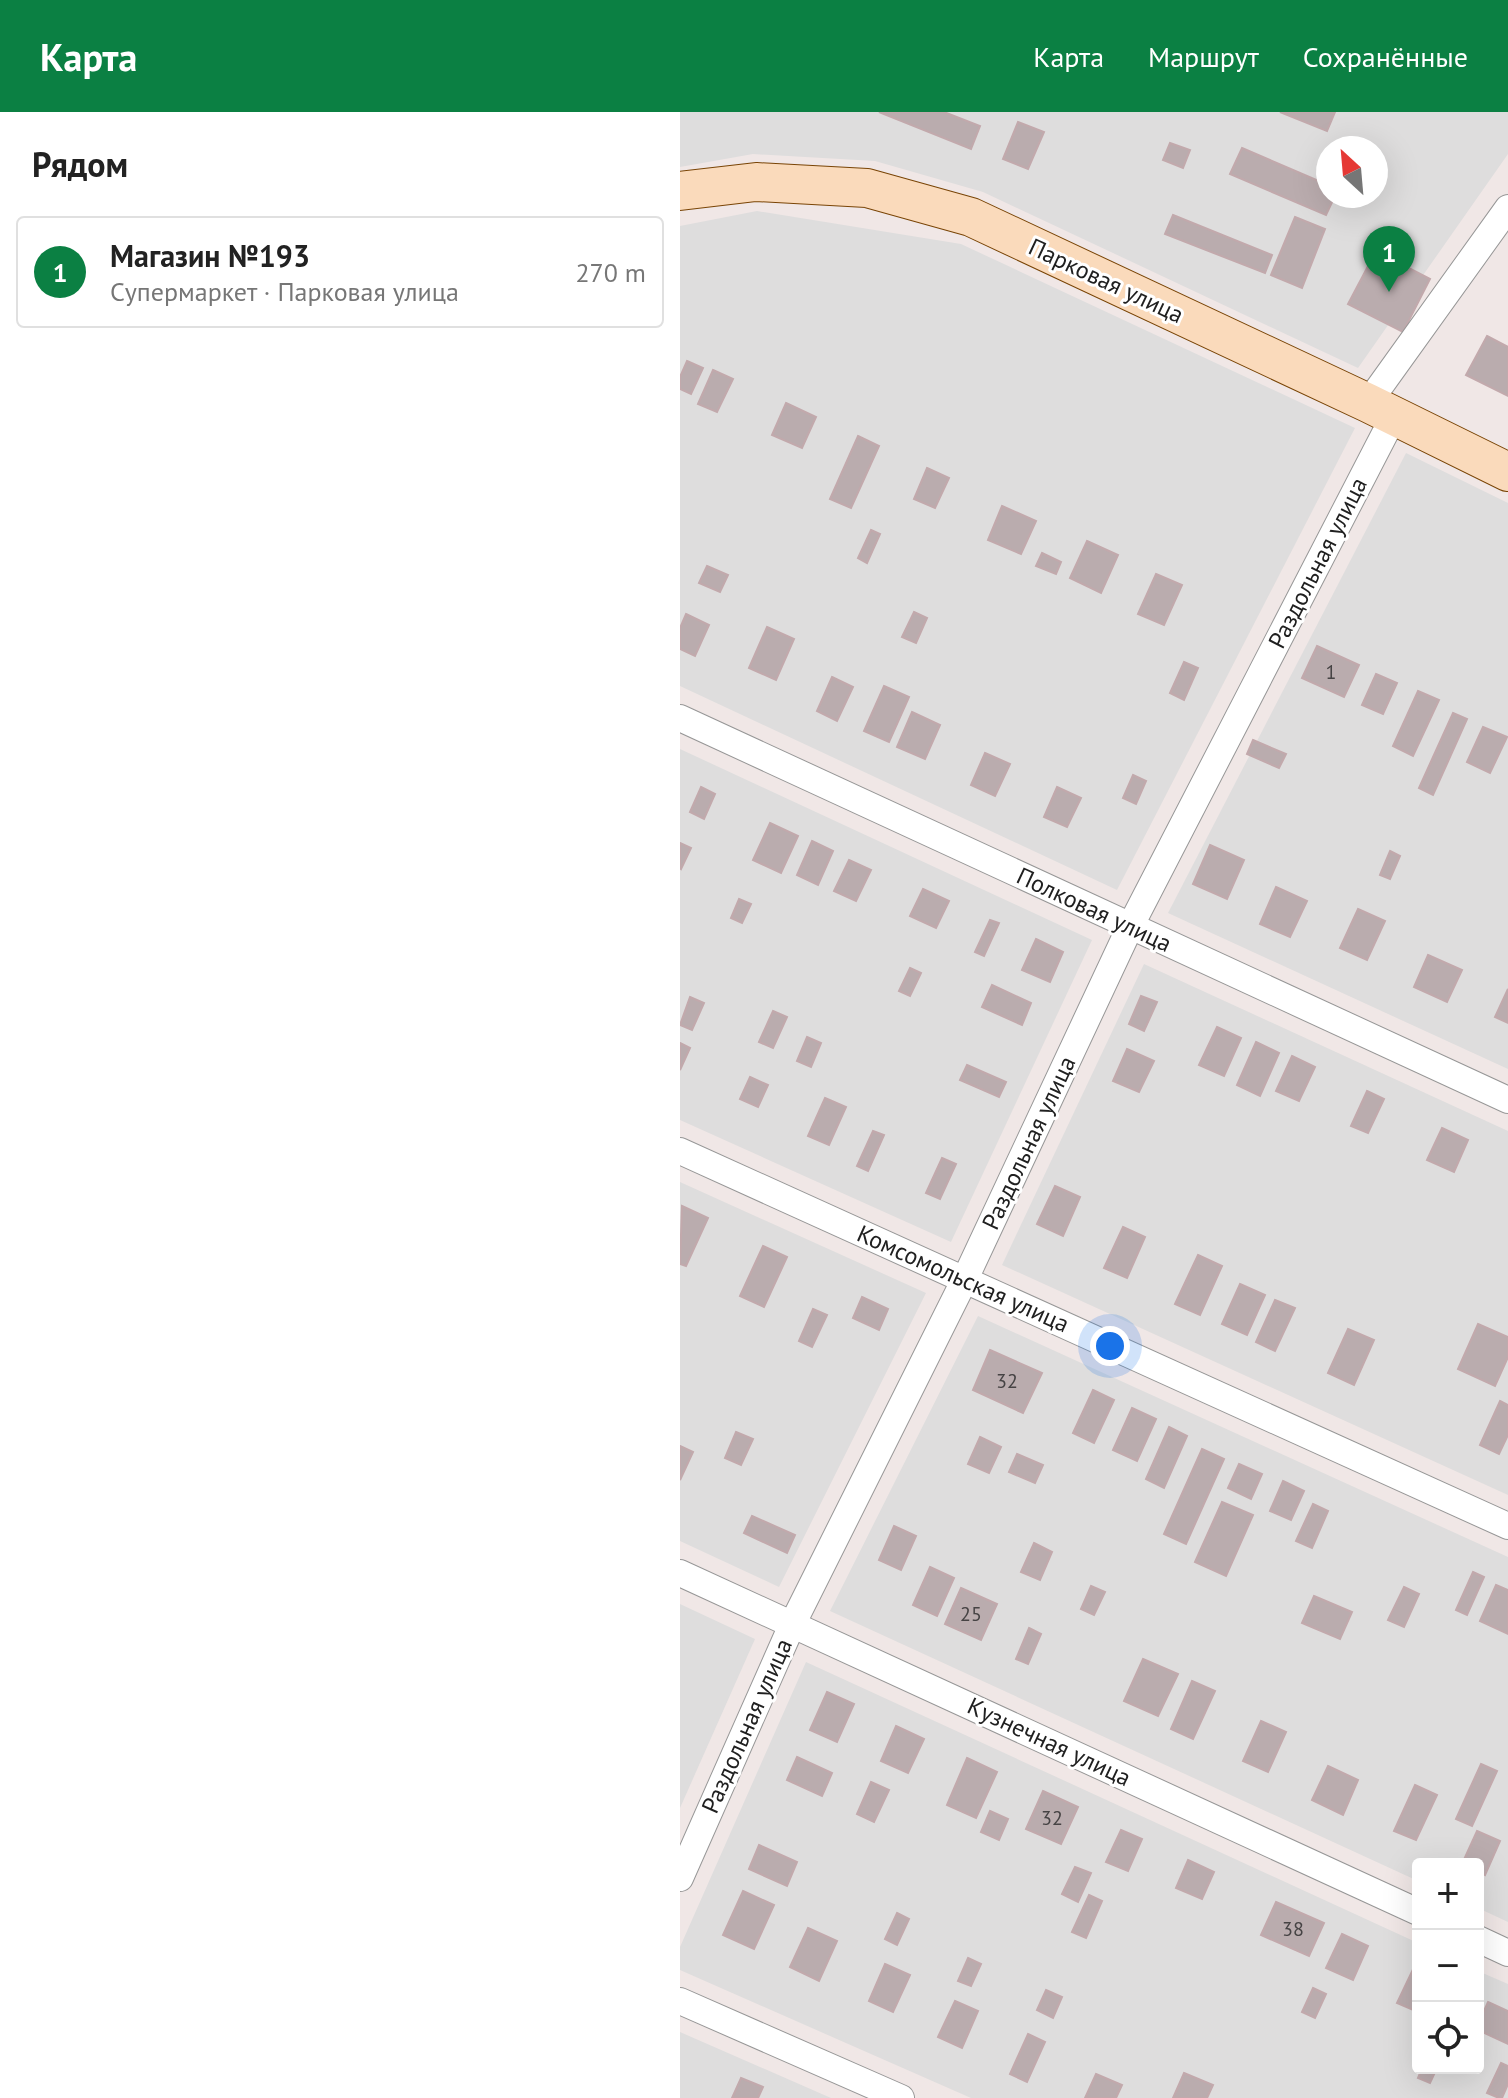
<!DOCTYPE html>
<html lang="ru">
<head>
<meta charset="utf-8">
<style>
	body { margin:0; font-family:"PT Sans",sans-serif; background:#f2f2f2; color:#222 }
	.controls { position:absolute; right:24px; bottom:24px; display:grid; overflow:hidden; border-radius:8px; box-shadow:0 8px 32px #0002 }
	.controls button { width:72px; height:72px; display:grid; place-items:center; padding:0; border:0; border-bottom:2px solid #e0e0e0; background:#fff; color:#222; font:40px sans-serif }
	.compass { position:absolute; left:636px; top:24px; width:72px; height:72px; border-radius:50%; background:#fff; box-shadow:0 8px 32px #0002; rotate:334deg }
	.you { position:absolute; left:430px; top:1234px; width:28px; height:28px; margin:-20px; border:6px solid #fff; border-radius:50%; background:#1a73e8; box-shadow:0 0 0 12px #1a73e833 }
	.badge { display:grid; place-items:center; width:52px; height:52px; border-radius:50%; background:#0b8043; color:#fff; font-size:26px; font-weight:700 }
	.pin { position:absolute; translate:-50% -66px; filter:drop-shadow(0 2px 4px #0008) }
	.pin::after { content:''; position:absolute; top:42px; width:28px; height:24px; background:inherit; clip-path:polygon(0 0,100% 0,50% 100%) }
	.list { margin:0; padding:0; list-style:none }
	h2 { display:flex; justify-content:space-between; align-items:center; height:104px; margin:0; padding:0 32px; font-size:34px }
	h2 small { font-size:26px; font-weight:400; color:#767676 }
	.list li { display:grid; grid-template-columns:52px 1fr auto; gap:24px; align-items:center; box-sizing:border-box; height:112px; margin:0 16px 16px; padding:0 16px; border:2px solid #e0e0e0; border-radius:8px }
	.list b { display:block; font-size:30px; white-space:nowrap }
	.list p { margin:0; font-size:26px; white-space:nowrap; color:#767676 }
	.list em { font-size:26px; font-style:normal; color:#767676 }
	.icon { flex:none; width:44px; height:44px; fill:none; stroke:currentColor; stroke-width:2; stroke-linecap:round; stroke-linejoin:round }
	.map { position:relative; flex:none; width:828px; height:1986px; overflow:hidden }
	header { display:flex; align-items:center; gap:48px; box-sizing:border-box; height:112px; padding:0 40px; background:#0b8043; color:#fff }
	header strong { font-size:38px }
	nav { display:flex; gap:44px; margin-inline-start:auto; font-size:28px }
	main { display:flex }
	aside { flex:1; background:#fff }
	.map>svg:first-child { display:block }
	.residential { fill:#dedddd; fill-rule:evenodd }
	.building { fill:#baacae; stroke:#c2a9ac; stroke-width:2 }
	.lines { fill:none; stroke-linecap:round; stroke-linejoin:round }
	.street-casing { stroke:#979797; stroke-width:28 }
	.secondary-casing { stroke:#794405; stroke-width:40 }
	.street { stroke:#fff; stroke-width:26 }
	.secondary { stroke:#fadabb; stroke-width:38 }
	.labels { text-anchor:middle; stroke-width:6; stroke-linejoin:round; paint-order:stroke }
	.number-label { font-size:20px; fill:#464344 }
	.street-label { font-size:24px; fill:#202020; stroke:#fff }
</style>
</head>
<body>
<header>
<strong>Карта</strong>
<nav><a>Карта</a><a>Маршрут</a><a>Сохранённые</a></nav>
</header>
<main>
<aside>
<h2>Рядом<small></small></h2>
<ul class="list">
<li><span class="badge">1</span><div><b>Магазин №193</b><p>Супермаркет · Парковая улица</p></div><em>270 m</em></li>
</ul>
</aside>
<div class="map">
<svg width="828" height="1986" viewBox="0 0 828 1986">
	<rect width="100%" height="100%" fill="#f0e7e6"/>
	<g class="residential">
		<path d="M 0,0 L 828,0 L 828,42 L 678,256 L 303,80 L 195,49 L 73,42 L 0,55 ZM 648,36 L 696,36 L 696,84 L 648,84 Z"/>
		<polygon points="77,99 281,132 675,316 437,778 0,574 0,114"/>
		<polygon points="726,341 828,391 828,957 488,801"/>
		<polygon points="0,637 412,828 271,1130 0,1008"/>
		<polygon points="464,852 828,1019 828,1383 322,1153"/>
		<polygon points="0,1070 246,1181 99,1475 0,1429"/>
		<polygon points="298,1204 828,1445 828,1810 798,1796 798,1752 738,1752 738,1769 150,1499"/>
		<polygon points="0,1492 75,1527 0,1696"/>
		<polygon points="126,1550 738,1831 738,1956 798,1956 798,1859 828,1872 828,1986 291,1986 0,1858 0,1835"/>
		<polygon points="0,1920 151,1986 0,1986"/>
	</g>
	<g class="building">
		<polygon points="199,0 264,0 300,14 291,37"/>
		<polygon points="600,0 655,0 647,19"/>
		<polygon points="338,10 364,20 348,57 323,47"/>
		<polygon points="490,31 510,38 503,56 483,48"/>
		<polygon points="562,36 648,73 648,84 655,84 646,103 550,62"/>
		<polygon points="493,103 592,143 585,161 485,122"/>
		<polygon points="615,105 645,117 622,176 591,163"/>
		<polygon points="696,139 750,167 723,220 668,192"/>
		<polygon points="807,224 828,235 828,284 786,263"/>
		<polygon points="7,249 23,256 11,282 0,277 0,265"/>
		<polygon points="33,258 53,267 37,300 18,292"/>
		<polygon points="106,291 136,305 122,336 92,323"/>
		<polygon points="178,324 199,334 171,396 150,387"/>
		<polygon points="247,356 269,366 255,396 234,387"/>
		<polygon points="322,394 356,409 341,442 308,428"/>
		<polygon points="191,418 200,422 187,451 178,446"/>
		<polygon points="407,429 438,443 421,481 390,466"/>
		<polygon points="362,441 381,450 376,462 356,454"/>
		<polygon points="27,454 48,463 40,480 19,471"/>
		<polygon points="476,462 502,473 484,513 458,502"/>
		<polygon points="234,500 247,506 236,531 222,525"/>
		<polygon points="6,502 29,513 15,544 0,537 0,516"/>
		<polygon points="87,515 114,527 96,568 69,556"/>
		<polygon points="637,534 679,553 664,585 622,566"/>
		<polygon points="504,550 518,556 504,588 490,581"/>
		<polygon points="696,562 717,571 703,602 682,593"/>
		<polygon points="152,565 173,575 157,609 137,599"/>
		<polygon points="204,574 229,585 209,630 184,619"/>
		<polygon points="738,579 759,588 733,644 713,634"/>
		<polygon points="232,600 260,613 245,647 217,635"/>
		<polygon points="773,601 787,607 753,683 739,676"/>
		<polygon points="803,615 827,625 810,661 787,650"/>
		<polygon points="573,628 606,642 599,656 567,642"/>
		<polygon points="305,641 330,652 315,684 291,673"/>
		<polygon points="453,663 466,669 456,692 443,686"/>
		<polygon points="21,675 35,682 24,707 10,700"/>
		<polygon points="377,675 401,686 387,715 364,705"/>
		<polygon points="90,711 118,724 101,761 73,748"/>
		<polygon points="132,729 153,739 138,773 117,763"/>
		<polygon points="0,731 11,736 1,757 0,756"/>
		<polygon points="530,733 564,748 547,787 513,772"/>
		<polygon points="710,739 720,744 710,767 700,763"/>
		<polygon points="169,748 191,758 176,789 154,779"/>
		<polygon points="596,775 627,789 610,825 580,812"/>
		<polygon points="243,777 269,789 256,816 230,804"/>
		<polygon points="59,787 71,792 62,811 51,806"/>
		<polygon points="678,797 705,809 687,848 660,836"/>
		<polygon points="310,808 319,811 304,844 295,840"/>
		<polygon points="356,827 383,840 370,870 342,858"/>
		<polygon points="748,843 782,858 767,890 734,875"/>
		<polygon points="230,856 241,861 230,884 219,879"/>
		<polygon points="312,873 351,891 342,913 302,895"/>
		<polygon points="828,877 828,911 815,905"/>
		<polygon points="461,884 477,890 464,919 449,912"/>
		<polygon points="10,885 24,891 12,918 0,913"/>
		<polygon points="93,899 107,905 93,936 79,930"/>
		<polygon points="537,915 561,926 544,964 519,953"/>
		<polygon points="127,925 141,931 131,955 117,949"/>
		<polygon points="576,930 599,941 580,984 557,973"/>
		<polygon points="0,931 10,936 0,958"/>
		<polygon points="447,937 474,949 459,980 433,969"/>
		<polygon points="612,944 635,955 619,989 596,979"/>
		<polygon points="287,953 326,970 319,985 280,968"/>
		<polygon points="70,965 88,973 78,995 60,987"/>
		<polygon points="687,979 704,987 688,1021 671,1014"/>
		<polygon points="145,986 166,995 149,1033 128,1024"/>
		<polygon points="762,1016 788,1028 774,1060 747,1048"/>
		<polygon points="193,1019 204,1023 188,1059 177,1054"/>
		<polygon points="262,1046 276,1052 260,1087 246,1081"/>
		<polygon points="375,1074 400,1085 383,1124 357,1112"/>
		<polygon points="2,1094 28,1106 6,1154 0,1152"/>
		<polygon points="443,1115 465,1125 447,1166 424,1156"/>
		<polygon points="83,1134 107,1145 84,1195 60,1184"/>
		<polygon points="518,1143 542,1154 520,1203 495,1192"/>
		<polygon points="560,1172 585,1183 567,1223 542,1212"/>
		<polygon points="182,1185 208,1197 199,1218 173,1206"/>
		<polygon points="595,1188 615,1196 595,1239 576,1230"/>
		<polygon points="133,1197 147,1203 132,1235 119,1229"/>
		<polygon points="798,1212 828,1225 828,1245 815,1274 778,1257"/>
		<polygon points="668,1217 694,1228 674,1273 648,1261"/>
		<polygon points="310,1238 362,1261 343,1301 293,1278"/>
		<polygon points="413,1278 434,1288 414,1331 393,1321"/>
		<polygon points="820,1289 828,1293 828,1323 819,1342 800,1333"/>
		<polygon points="452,1296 476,1307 457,1349 433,1338"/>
		<polygon points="489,1315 507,1324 484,1376 466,1367"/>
		<polygon points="56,1320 73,1327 61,1353 45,1346"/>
		<polygon points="300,1325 321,1335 309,1361 288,1352"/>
		<polygon points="0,1334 13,1340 0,1368"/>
		<polygon points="522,1337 544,1347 506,1432 484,1422"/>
		<polygon points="337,1342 363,1353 355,1371 329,1360"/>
		<polygon points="559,1352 582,1362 571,1387 548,1376"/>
		<polygon points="603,1369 624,1379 611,1408 590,1399"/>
		<polygon points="542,1390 573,1403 546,1464 515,1450"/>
		<polygon points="633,1392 648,1399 632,1436 616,1429"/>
		<polygon points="72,1404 115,1423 107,1441 64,1421"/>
		<polygon points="214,1414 236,1424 221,1458 199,1448"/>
		<polygon points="354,1431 372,1440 360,1468 341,1460"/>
		<polygon points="250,1455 274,1466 257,1504 233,1493"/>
		<polygon points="793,1460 804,1465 787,1503 776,1498"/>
		<polygon points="816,1473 828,1478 828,1522 800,1509"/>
		<polygon points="411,1474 425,1480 414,1503 401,1497"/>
		<polygon points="724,1475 739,1482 724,1515 708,1508"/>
		<polygon points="281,1476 317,1492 301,1528 265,1512"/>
		<polygon points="634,1484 672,1500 660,1527 622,1511"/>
		<polygon points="349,1516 361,1522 348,1552 336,1547"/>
		<polygon points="463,1547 498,1562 478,1604 444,1589"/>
		<polygon points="512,1569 535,1579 513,1627 491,1617"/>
		<polygon points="147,1580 174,1592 157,1630 130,1618"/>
		<polygon points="581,1609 606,1620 588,1660 563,1649"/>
		<polygon points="216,1614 244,1627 228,1661 201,1649"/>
		<polygon points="117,1645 152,1661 142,1684 107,1668"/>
		<polygon points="287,1646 317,1660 296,1706 267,1693"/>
		<polygon points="801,1652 817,1659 792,1714 776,1707"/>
		<polygon points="648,1654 678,1668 663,1703 632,1688"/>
		<polygon points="191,1670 209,1678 194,1710 177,1702"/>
		<polygon points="735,1673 757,1683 736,1728 714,1719"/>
		<polygon points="363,1679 398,1695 381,1732 346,1717"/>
		<polygon points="310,1699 328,1707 319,1728 301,1720"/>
		<polygon points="441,1718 462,1727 448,1759 426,1750"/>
		<polygon points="797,1719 820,1729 805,1763 798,1759 798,1752 782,1752"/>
		<polygon points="79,1733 117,1750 107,1774 69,1757"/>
		<polygon points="508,1748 534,1760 522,1787 496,1776"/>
		<polygon points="395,1755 411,1761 398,1790 382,1782"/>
		<polygon points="63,1779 94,1793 74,1837 43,1823"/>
		<polygon points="409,1783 422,1789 406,1826 392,1820"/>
		<polygon points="596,1790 644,1811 629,1844 581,1823"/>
		<polygon points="217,1801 229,1807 217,1833 205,1827"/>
		<polygon points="128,1816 157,1829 139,1869 110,1855"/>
		<polygon points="662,1822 688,1834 673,1868 646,1856"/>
		<polygon points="288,1846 301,1852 291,1874 278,1869"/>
		<polygon points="737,1849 738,1849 738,1900 717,1891"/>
		<polygon points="205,1852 230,1863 213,1900 189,1889"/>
		<polygon points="633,1876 646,1882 635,1906 622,1900"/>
		<polygon points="366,1878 382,1885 373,1906 357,1898"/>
		<polygon points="275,1889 298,1899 282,1936 258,1925"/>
		<polygon points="808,1890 828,1899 828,1932 798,1918 798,1912"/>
		<polygon points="348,1922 365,1930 347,1970 330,1962"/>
		<polygon points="821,1951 828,1954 828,1972 822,1986 819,1986 807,1981"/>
		<polygon points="742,1956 757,1956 750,1971 738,1966"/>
		<polygon points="504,1961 533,1973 527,1986 493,1986"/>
		<polygon points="416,1962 442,1973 436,1986 405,1986"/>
		<polygon points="61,1966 83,1975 78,1986 52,1986"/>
	</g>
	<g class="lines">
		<g class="street-casing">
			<g id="street">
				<polyline points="688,291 828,96"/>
				<polyline points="0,606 828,988"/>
				<polyline points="0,1039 828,1414"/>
				<polyline points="0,1461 738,1800"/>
				<polyline points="0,1766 112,1513 285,1167 450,815 714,304"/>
				<polyline points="798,1827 828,1841"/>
				<polyline points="0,1889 221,1986"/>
			</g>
		</g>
		<g class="secondary-casing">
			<polyline id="secondary" points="0,79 76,70 187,76 291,105 688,291 828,360"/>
		</g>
		<use href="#street" class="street"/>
		<use href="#secondary" class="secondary"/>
	</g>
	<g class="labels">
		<g class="number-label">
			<text x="651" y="567">1</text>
			<text x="327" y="1276">32</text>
			<text x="291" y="1509">25</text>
			<text x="372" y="1713">32</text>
			<text x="613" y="1824">38</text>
		</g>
		<g class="street-label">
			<text transform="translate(426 169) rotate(25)" y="8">Парковая улица</text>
			<text transform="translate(638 451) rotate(-63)" y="8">Раздольная улица</text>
			<text transform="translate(414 798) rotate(25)" y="8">Полковая улица</text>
			<text transform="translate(349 1031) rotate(-65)" y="8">Раздольная улица</text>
			<text transform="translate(283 1167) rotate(24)" y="8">Комсомольская улица</text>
			<text transform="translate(67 1614) rotate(-66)" y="8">Раздольная улица</text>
			<text transform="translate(369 1630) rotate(25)" y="8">Кузнечная улица</text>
		</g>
	</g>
</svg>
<div class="controls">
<button>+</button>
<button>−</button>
<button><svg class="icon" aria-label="locate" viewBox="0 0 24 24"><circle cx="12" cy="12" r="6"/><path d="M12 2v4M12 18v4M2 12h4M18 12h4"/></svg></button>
</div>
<svg class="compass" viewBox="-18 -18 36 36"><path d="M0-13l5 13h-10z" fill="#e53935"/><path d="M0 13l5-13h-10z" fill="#767676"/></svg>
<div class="you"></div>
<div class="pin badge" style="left:709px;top:180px">1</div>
</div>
</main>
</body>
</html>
